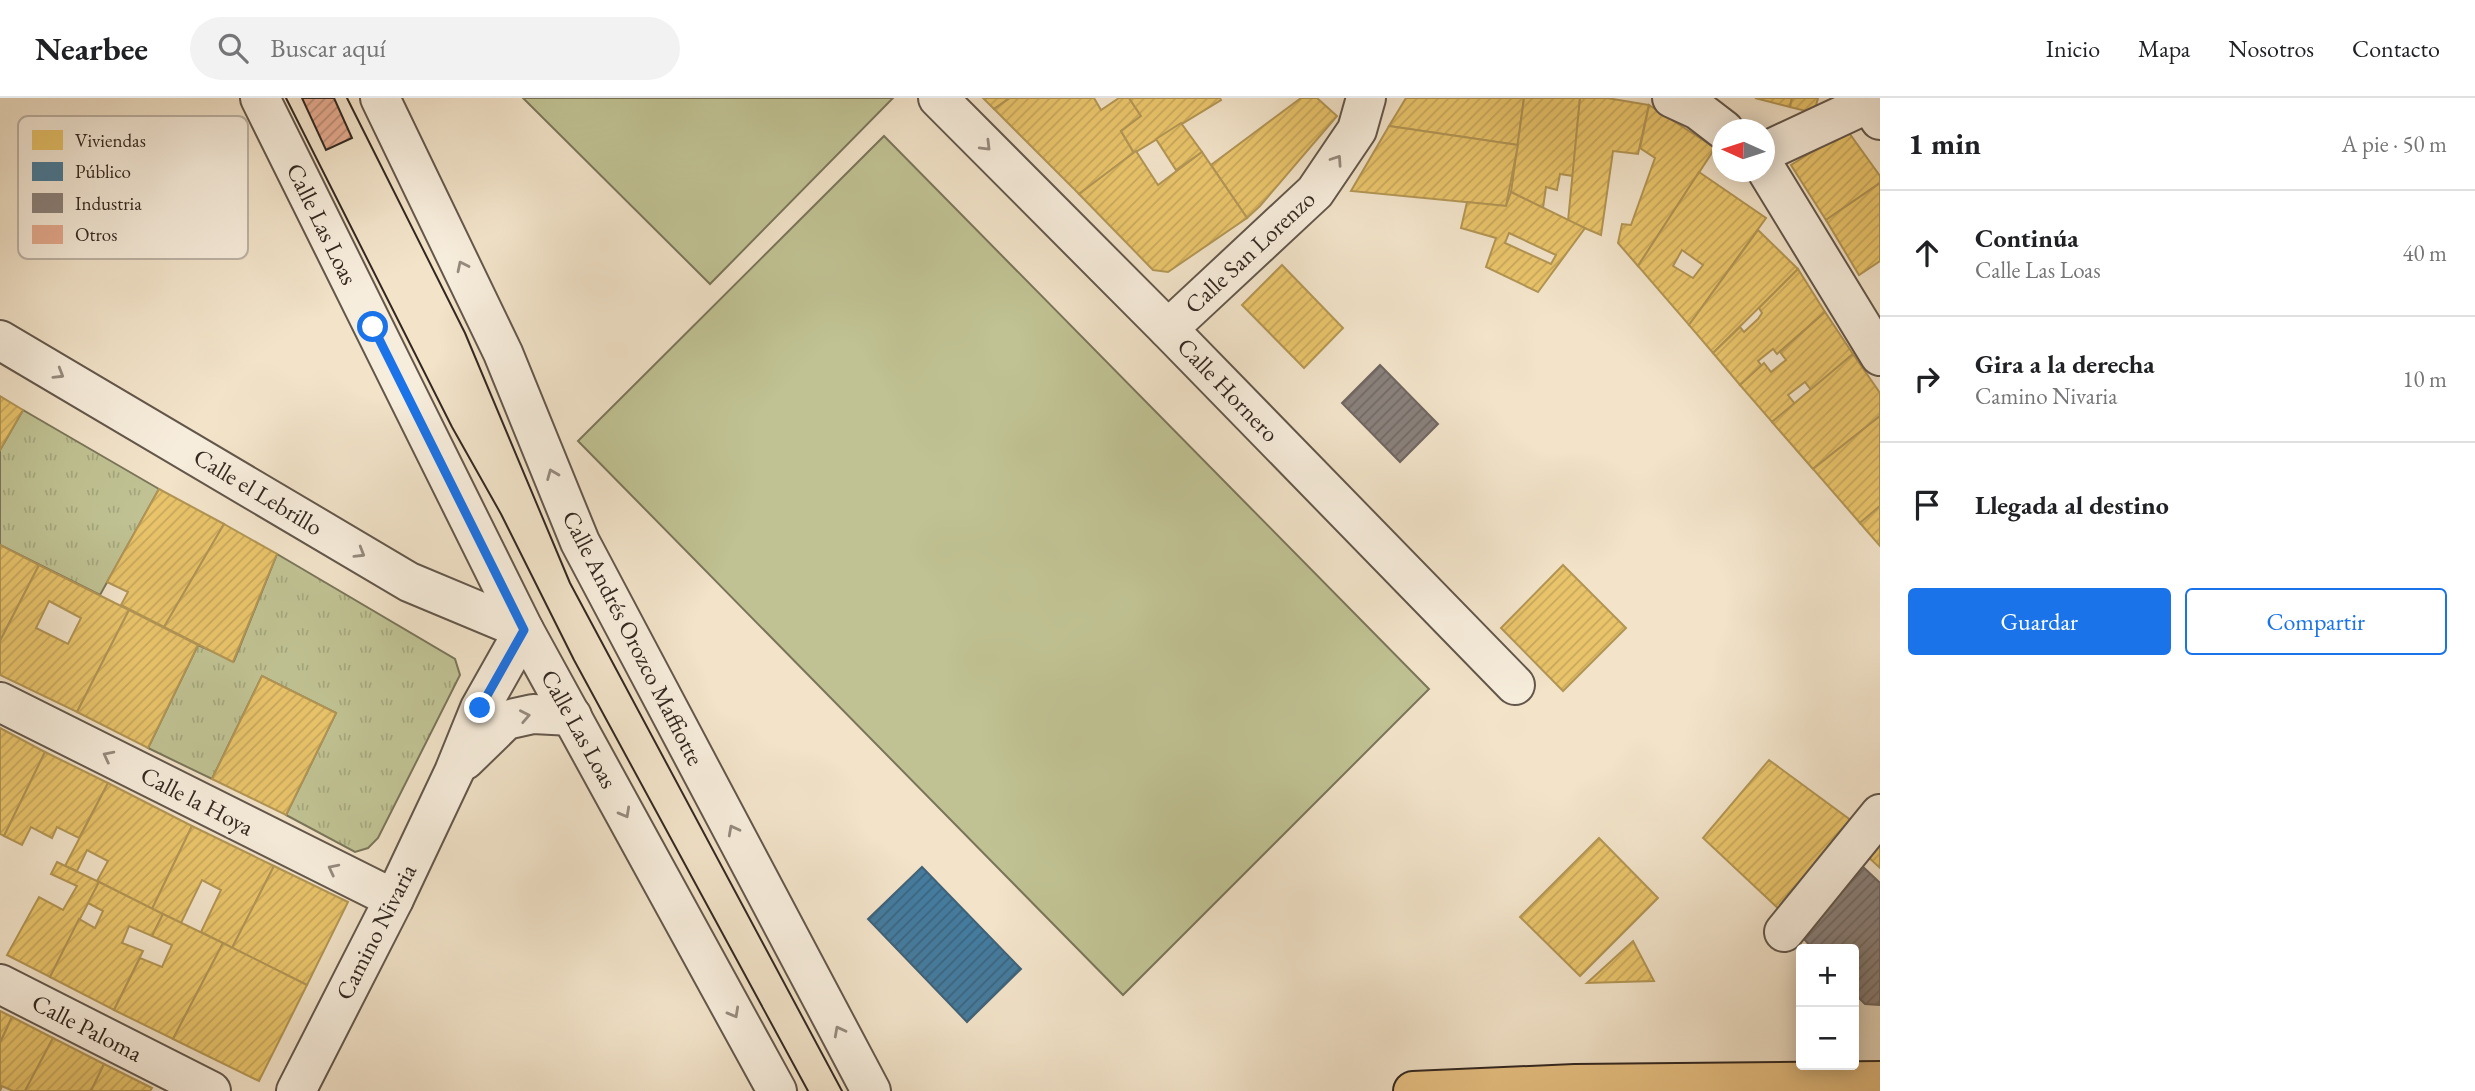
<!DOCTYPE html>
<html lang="es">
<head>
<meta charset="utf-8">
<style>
	body { margin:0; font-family:"EB Garamond",serif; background:#f2f2f2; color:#202124 }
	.controls { position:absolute; right:21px; bottom:21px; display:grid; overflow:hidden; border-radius:7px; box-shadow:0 4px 18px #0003 }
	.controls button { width:63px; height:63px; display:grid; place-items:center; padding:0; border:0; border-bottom:2px solid #e0e0e0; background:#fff; color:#202124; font:35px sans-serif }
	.compass { position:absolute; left:1712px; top:21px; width:63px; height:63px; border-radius:50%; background:#fff; box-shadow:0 4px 18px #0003; rotate:273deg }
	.stop { position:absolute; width:21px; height:21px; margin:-16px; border:5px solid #1a73e8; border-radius:50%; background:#fff }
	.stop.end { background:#1a73e8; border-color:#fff; box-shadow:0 2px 7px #0008 }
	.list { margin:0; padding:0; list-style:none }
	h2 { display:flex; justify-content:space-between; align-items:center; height:91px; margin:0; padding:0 28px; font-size:30px }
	h2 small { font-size:23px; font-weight:400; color:#757577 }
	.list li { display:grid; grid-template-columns:46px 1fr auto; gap:21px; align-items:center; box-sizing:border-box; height:126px; padding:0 28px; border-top:2px solid #e0e0e0 }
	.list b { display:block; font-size:26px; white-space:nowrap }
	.list p { margin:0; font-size:23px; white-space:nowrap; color:#757577 }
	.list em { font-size:23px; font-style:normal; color:#757577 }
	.actions { display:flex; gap:14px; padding:21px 28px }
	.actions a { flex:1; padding:16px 0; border:2px solid #1a73e8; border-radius:7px; text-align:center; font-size:24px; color:#1a73e8 }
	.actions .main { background:#1a73e8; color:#fff }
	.icon { flex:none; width:38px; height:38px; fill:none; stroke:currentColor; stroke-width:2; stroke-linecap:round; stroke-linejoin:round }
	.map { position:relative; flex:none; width:1880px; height:993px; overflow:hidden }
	header { display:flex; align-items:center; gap:42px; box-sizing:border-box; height:98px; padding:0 35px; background:#fff; border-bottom:2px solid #e0e0e0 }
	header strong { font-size:33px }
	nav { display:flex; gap:38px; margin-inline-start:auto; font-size:24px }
	.search { width:490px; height:63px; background:#f2f2f2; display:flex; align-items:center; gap:18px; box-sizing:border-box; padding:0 24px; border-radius:38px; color:#757577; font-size:26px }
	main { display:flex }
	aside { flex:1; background:#fff }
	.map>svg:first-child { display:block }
	.grass { fill:url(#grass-tufts); stroke:#7a755a; stroke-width:2 }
	.pitch { fill:#c0c293; stroke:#7a755a; stroke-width:2 }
	.homes { fill:url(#homes-hatch); stroke:#b29554; stroke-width:2; fill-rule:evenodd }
	.public { fill:url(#public-hatch); stroke:#406278; stroke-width:2 }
	.industry { fill:url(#industry-hatch); stroke:#706661; stroke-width:2 }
	.building { fill:url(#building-hatch); stroke:#332821; stroke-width:2 }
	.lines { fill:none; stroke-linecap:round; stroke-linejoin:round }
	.minor-casing { stroke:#63574b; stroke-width:42 }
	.highway-casing { stroke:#332821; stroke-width:42 }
	.minor { stroke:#f7eddc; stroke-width:38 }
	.highway { stroke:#e9c284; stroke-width:38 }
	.tram { stroke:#332821; stroke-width:2 }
	.oneway { stroke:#958a7e }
	.route { stroke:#1a73e8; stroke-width:9 }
	.labels { text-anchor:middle; stroke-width:7; stroke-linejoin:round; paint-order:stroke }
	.street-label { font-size:24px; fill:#332821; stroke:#f7eddc }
	.key { fill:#f7eddc; stroke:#bcb2a4; stroke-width:2 }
	.key-label { font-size:19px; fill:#332821 }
</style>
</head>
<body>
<header>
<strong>Nearbee</strong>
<div class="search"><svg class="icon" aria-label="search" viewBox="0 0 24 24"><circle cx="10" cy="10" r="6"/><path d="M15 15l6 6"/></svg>Buscar aquí</div>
<nav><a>Inicio</a><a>Mapa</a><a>Nosotros</a><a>Contacto</a></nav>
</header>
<main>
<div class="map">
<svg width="1880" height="993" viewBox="0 0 1880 993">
	<defs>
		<pattern id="grass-tufts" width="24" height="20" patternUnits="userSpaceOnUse" patternTransform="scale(1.75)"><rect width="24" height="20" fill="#c0c293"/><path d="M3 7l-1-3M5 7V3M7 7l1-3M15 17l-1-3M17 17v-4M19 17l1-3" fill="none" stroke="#a5a77e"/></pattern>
		<pattern id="homes-hatch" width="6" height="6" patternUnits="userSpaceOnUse" patternTransform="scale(1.75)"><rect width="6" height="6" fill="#e9c46a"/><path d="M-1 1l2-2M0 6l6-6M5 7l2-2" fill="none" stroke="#c8a85c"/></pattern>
		<pattern id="public-hatch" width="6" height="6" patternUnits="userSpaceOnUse" patternTransform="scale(1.75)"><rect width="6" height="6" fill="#457b9d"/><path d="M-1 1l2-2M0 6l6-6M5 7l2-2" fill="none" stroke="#3a6580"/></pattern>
		<pattern id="industry-hatch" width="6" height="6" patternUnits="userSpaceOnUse" patternTransform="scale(1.75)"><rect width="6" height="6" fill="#8a817c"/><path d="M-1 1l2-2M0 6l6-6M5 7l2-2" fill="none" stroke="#716a65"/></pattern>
		<pattern id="building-hatch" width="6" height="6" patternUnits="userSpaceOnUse" patternTransform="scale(1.75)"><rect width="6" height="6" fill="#e5ab8f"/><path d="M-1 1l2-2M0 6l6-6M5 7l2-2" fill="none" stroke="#ba8b74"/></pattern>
	</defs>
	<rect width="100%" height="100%" fill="#f2e3c9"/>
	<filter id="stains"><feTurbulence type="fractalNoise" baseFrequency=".00286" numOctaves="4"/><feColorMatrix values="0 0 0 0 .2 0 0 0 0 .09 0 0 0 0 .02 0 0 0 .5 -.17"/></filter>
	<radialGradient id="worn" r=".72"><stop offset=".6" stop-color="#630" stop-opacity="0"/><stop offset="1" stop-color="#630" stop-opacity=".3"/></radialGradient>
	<g class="grass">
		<polygon points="23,312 159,391 100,497 0,447 0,352"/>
		<polygon points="277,456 455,561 460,577 378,740 368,750 355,754 286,717 336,615 262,578 212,681 148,650 198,547 234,563"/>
	</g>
	<g class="pitch">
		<polygon points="523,0 893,0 710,186"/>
		<polygon points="884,38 1429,591 1123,897 578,343"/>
	</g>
	<g class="homes">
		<polygon points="983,0 1010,0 994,11"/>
		<polygon points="1010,0 1094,0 1101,12 1119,0 1129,0 1141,18 1121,33 1134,55 1079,96 994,11"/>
		<polygon points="1129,0 1220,0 1221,2 1134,55 1121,33 1141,18"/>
		<polygon points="1301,0 1317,0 1337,18 1260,108 1247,120 1211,67"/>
		<polygon points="1406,0 1524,0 1518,47 1389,28"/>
		<polygon points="1524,0 1580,0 1573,78 1560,76 1557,92 1546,89 1543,110 1511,94"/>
		<polygon points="1580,0 1607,0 1649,7 1638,56 1613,53 1601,137 1568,123"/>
		<polygon points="1755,0 1792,0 1790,9"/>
		<polygon points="1792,0 1818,0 1814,15 1790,9"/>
		<polygon points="1649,7 1715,50 1638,168 1618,145 1622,126 1631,127 1655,60 1640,50"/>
		<polygon points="1181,25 1202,54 1176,72 1156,41"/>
		<polygon points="1389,28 1518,47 1506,108 1351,93"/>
		<polygon points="1847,32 1880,78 1880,85 1826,122 1791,67"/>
		<polygon points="1136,53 1158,87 1202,54 1247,120 1168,174 1153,172 1079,96"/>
		<path d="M 1699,74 L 1766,120 L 1689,227 L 1638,168 ZM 1682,152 L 1703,167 L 1693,180 L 1673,168 Z"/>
		<polygon points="1880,85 1880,163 1859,177 1826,122"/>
		<path d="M 1511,94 L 1585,130 L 1538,194 L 1486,169 L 1496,140 L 1461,130 L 1467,104 L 1506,108 ZM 1509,135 L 1556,157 L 1551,166 L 1505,145 Z"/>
		<polygon points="1758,132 1798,171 1713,255 1689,227"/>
		<polygon points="1282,167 1343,230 1304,270 1242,207"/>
		<polygon points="1798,171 1825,214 1777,256 1773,251 1758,263 1762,268 1740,287 1713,255 1740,229 1744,234 1758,221 1762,215 1759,210"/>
		<polygon points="1825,214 1853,256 1811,292 1805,284 1788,297 1795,306 1772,324 1740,287 1764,265 1771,274 1786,262 1780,254"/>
		<polygon points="1853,256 1880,295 1880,318 1813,371 1772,324"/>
		<polygon points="0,298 23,312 0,352"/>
		<polygon points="1880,318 1880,408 1860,425 1813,371"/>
		<polygon points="159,391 224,426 164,529 121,507 128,494 107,484"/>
		<polygon points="1880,408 1880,448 1860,425"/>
		<polygon points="224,426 277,456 233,564 164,529"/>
		<polygon points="0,447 39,467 0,543"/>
		<path d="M 39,467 L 129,512 L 77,614 L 0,577 L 0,543 ZM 49,503 L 81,520 L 68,546 L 36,530 Z"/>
		<polygon points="1563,467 1626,530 1563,593 1501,530"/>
		<polygon points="129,512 198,547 148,650 77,614"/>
		<polygon points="262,578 336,615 286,717 212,681"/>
		<polygon points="0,630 45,654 4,738 0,736"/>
		<polygon points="45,654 108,685 79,740 57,729 52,740 31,729 22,747 4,738"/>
		<polygon points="1769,662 1856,726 1783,815 1703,740"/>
		<polygon points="108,685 192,728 152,811 97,783 108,763 87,752 77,773 65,768"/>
		<polygon points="192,728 274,768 232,850 201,834 221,792 202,782 181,825 152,811"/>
		<polygon points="1599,740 1658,800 1580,878 1520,819"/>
		<polygon points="1880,743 1880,770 1867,758"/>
		<polygon points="57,764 99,784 50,879 7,857 39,799 63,812 77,788 51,776"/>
		<polygon points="274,768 348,804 307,887 232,850"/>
		<polygon points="99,784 163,816 152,838 129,828 122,845 143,853 114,912 50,879 79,821 95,830 103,813 88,805"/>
		<polygon points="163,816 223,845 173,941 114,912 140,860 162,869 172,847 152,838"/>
		<polygon points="1633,843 1654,883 1587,885"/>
		<polygon points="223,845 307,887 259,983 173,941"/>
		<polygon points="0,913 12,919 0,945"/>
		<polygon points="12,919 53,940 25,993 13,993 2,988 0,993 0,945"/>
		<polygon points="53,940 104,966 91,993 25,993"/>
		<polygon points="104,966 152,990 150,993 91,993"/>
	</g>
	<polygon class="public" points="922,769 1021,871 967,924 868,821"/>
	<g class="industry">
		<polygon points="1380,267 1438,326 1400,364 1342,305"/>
		<polygon points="1860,766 1880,785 1880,907 1865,906 1854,895 1854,851 1813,851 1803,840"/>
	</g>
	<polygon class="building" points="302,0 334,0 352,40 326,52"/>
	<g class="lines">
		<g class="minor-casing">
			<g id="minor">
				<polyline points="260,0 524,532 777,993"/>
				<polyline points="380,0 503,255 580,444 871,993"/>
				<polyline points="938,0 1168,231 1515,587"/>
				<polyline points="1672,0 1698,12 1724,32"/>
				<polyline points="1764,54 1869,5 1880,22"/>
				<polyline points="1764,68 1880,258"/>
				<polyline points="1168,231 1315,94 1357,32 1366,0"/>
				<polyline points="0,242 409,484 524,532 480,610 454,674 394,801 296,993"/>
				<polyline points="0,604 394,801"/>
				<polyline points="465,662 506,622 533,616 572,618"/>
				<polyline points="1784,834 1880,716"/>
				<polyline points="0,886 211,993"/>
			</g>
		</g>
		<g class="highway-casing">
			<polyline id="highway" points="1413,993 1575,986 1880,983"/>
		</g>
		<use href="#minor" class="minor"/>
		<use href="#highway" class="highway"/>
		<g class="tram">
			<polyline points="286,0 452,329 501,416 574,562 808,993"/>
			<polyline points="347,0 465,235 570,485 842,993"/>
		</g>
	</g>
	<defs><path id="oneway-chevron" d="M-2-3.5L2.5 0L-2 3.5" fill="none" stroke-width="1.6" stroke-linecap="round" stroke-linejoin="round" transform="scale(1.75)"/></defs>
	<g class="oneway">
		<use href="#oneway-chevron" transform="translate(986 48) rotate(45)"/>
		<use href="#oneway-chevron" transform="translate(1337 62) rotate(-56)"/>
		<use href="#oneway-chevron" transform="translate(462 168) rotate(-116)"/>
		<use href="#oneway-chevron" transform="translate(59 276) rotate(31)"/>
		<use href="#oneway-chevron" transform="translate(552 376) rotate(-112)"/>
		<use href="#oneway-chevron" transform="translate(360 455) rotate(31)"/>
		<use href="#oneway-chevron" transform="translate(525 618) rotate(-11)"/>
		<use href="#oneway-chevron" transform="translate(108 658) rotate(-153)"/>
		<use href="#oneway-chevron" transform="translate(625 715) rotate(61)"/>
		<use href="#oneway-chevron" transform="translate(733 732) rotate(-118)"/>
		<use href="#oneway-chevron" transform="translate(333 771) rotate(-153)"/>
		<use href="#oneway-chevron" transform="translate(734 915) rotate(61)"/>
		<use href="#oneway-chevron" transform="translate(839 933) rotate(-118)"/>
	</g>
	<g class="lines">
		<polyline class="route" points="373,229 524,532 480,610"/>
	</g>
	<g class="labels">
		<g class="street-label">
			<text transform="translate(322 126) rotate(64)" y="8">Calle Las Loas</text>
			<text transform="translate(1250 154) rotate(-43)" y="8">Calle San Lorenzo</text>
			<text transform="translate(1228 292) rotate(46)" y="8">Calle Hornero</text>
			<text transform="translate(258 394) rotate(31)" y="8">Calle el Lebrillo</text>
			<text transform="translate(633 540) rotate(63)" y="8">Calle Andrés Orozco Maffiotte</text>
			<text transform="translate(579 631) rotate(61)" y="8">Calle Las Loas</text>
			<text transform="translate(197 703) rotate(27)" y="8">Calle la Hoya</text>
			<text transform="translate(376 834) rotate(-63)" y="8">Camino Nivaria</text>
			<text transform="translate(87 930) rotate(27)" y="8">Calle Paloma</text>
		</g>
	</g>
	<rect x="18" y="18" width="230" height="143" rx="10" class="key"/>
	<rect x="32" y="32" width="31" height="20" fill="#e9c46a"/>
	<rect x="32" y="64" width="31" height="19" fill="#457b9d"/>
	<rect x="32" y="95" width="31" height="20" fill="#8a817c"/>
	<rect x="32" y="127" width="31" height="19" fill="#e5ab8f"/>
	<g class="key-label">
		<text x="75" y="49">Viviendas</text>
		<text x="75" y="80">Público</text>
		<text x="75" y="112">Industria</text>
		<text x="75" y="143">Otros</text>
	</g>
	<rect width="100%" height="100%" filter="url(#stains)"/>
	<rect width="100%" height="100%" fill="url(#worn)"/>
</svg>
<div class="controls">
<button>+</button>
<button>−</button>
</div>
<svg class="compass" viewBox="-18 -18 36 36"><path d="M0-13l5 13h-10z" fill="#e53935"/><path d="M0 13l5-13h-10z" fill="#757577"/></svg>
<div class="stop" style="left:373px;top:229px"></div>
<div class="stop end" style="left:480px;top:610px"></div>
</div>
<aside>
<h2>1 min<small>A pie · 50 m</small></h2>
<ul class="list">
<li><svg class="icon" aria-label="ahead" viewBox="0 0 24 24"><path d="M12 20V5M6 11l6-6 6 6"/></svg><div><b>Continúa</b><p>Calle Las Loas</p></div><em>40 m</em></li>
<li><svg class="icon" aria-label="right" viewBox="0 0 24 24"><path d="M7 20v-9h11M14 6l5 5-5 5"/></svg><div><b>Gira a la derecha</b><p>Camino Nivaria</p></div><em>10 m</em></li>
<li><svg class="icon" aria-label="arrive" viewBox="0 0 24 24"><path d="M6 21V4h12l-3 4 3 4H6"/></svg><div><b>Llegada al destino</b></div></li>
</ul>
<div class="actions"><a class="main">Guardar</a><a>Compartir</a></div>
</aside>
</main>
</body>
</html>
